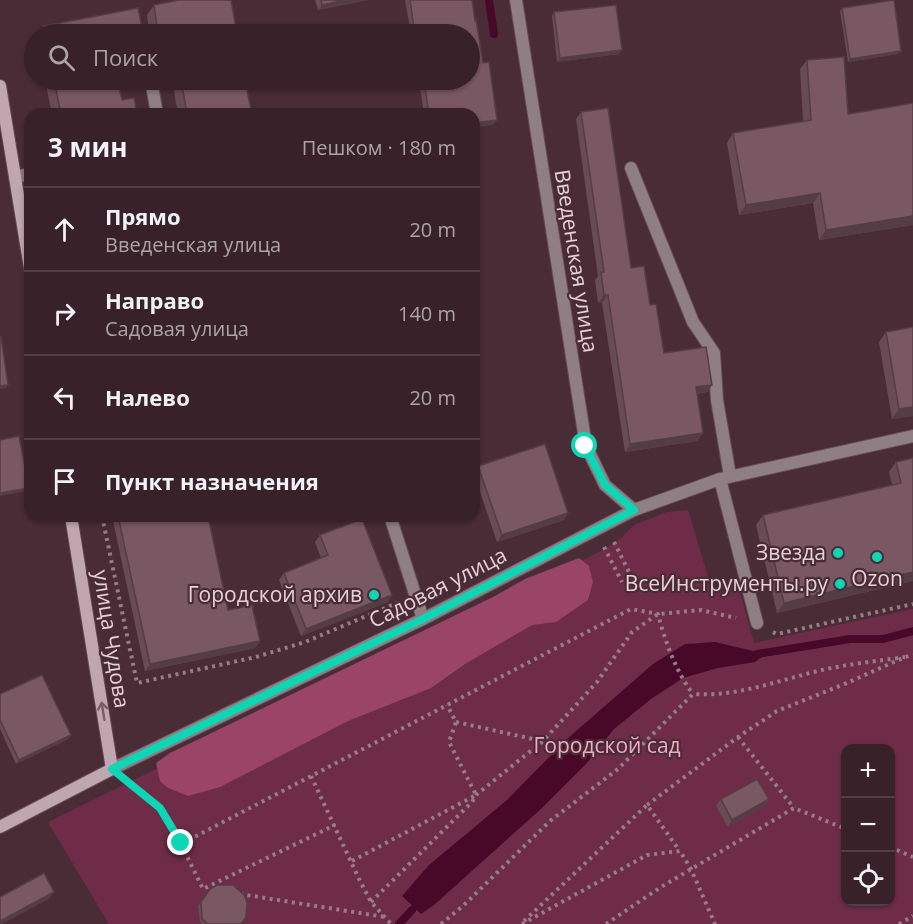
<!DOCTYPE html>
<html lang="ru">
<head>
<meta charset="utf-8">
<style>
	body { margin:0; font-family:"Open Sans",sans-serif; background:#432e35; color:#f1f3f6 }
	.controls { position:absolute; right:18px; bottom:18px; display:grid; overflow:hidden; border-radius:12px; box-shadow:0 2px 4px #0004 }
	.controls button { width:54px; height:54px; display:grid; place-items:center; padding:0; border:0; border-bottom:2px solid #523e46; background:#382129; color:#f1f3f6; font:30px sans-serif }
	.stop { position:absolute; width:18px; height:18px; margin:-14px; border:4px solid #0ed5b4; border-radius:50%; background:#fff }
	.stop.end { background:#0ed5b4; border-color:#fff; box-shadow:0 2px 6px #0008 }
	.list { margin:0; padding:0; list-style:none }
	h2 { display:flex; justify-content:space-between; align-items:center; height:78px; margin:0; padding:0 24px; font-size:26px }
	h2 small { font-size:20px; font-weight:400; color:#aba3a8 }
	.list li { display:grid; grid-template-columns:39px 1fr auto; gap:18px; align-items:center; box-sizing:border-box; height:84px; padding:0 24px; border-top:2px solid #523e46 }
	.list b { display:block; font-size:22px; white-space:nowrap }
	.list p { margin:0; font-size:20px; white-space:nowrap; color:#aba3a8 }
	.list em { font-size:20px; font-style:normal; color:#aba3a8 }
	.icon { flex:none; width:33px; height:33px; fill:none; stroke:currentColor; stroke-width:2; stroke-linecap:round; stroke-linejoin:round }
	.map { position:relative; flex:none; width:913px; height:924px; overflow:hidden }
	.search { position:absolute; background:#382129; box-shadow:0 2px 4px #0004; left:24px; top:24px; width:456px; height:66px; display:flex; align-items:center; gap:15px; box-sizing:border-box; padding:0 21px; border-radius:33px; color:#aba3a8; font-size:22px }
	.panel { position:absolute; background:#382129; box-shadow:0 2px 4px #0004; left:24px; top:108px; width:456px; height:414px; border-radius:18px }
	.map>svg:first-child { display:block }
	.green { fill:#6f2c48; fill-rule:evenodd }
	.forest { fill:#9a4468 }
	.water { fill:#480928 }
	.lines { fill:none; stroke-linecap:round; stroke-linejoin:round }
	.stream { stroke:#480928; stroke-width:8 }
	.lane-casing { stroke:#664a54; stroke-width:14 }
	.street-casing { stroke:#664a54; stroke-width:14 }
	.secondary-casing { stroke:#664a54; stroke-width:14 }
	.path { stroke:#967d85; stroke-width:4; stroke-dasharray:3 4.5; stroke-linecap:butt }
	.lane { stroke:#8f7e83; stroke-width:12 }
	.street { stroke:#8f7e83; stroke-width:12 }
	.secondary { stroke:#c0a6ae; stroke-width:12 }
	.wall { fill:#684b55 }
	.shaded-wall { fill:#553d45 }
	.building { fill:#795763; stroke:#553d45; stroke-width:1.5 }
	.oneway { stroke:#795d67 }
	.route { stroke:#0ed5b4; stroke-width:8 }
	.poi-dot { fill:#0ed5b4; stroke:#4a2c37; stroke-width:2 }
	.labels { text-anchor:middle; stroke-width:4.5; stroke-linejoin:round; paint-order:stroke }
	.street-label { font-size:21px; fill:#e5d1d7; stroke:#4a2c37 }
	.poi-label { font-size:21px; fill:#e5d1d7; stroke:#4a2c37; text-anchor:end }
	.park-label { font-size:21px; fill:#f1a9c3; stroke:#4a2c37 }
</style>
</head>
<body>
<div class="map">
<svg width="913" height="924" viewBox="0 0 913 924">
	<rect width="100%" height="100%" fill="#4a2c37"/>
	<path class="green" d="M 688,510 L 713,593 L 739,589 L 754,643 L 913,609 L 913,924 L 109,924 L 48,822 L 603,550 L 621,538 L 634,525 L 667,512 ZM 846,748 L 890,748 L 890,902 L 846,902 Z"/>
	<polygon class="forest" points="579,558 589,566 593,582 588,600 556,622 532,625 465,664 431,688 348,721 220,787 188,796 168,788 160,781 156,763 170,753 493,597 525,579"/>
	<polygon class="water" points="715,642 766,654 755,662 718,668 683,678 651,699 614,729 586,764 541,809 434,905 421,914 402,896 429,865 507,800 567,739 653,664 685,644"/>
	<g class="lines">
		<g class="stream">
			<polyline points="489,0 494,34"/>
			<polyline points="757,654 850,639 883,639 913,631"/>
			<polyline points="399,924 412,910"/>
		</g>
		<g class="lane-casing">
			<g id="lane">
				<polyline points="151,80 157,114"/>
				<polyline points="631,168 693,322 714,353 717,400 730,476"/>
				<polyline points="15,177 30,174"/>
				<polyline points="720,479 757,623"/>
				<polyline points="390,516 423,619"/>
			</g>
		</g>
		<g class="street-casing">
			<g id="street">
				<polyline points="516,0 586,446 605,485 634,510"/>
				<polyline points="112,769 423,619 634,510 720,479 913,436"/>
			</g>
		</g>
		<g class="secondary-casing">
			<g id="secondary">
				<polyline points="0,86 30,268"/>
				<polyline points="0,827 112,769 71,516"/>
			</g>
		</g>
		<g class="path">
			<polyline points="102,516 137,683 256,657 305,642 397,603"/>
			<polyline points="614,542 632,578"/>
			<polyline points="604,547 622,582"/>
			<polyline points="773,632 777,634 913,604"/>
			<polyline points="456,722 542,741"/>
			<polyline points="738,737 794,808"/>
			<polyline points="311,776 359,879 371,902 391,924"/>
			<path d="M 129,783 L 160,808 L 181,844 L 631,609 L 658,614 C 665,641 676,672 693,694"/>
			<polyline points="647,805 738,737 777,711 847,683 905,657 913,655"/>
			<polyline points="181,844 203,889 335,825"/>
			<polyline points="890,847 913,857"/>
			<polyline points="352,861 476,795 449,742 456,722 447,705"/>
			<polyline points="240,894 385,917"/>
			<polyline points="371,902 472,802 476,795 543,741 597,682 632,632 658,614 701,610 736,618"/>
			<polyline points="524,921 647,805 679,850"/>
			<path d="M 441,924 L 464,905 L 550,821 L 618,769 L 693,694 C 738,697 779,680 822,670 C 849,664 877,661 905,657"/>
			<polyline points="522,924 647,855 680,851 691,869 715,924"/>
			<polyline points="606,924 661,887 794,808 846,829"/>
			<polyline points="899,924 913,916"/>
		</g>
		<use href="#lane" class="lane"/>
		<use href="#street" class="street"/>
		<use href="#secondary" class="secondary"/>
	</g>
	<g class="wall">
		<polygon points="315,0 368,0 318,10"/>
		<polygon points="405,0 472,0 475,21 493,125 474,114 424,114 419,80 470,80 470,34 411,34"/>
		<polygon points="154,5 237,34 38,34 44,26 142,28 149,31 147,15"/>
		<polygon points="842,8 898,54 848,62 840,11"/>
		<polygon points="554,12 619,54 557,62 552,16"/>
		<polygon points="807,60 848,114 913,105 913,225 819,240 813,203 739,215 727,143 733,133 803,121 800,69"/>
		<polygon points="45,80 117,80 122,100 137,114 52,114"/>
		<polygon points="172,80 245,80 251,110 248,114 178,114"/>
		<polygon points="581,112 631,268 650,305 664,353 712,385 707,392 697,394 703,433 697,441 625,452 602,303 598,303 595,280 598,276 576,119"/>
		<polygon points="913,327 913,416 892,419 879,342 886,332"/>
		<polygon points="913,458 913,581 777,613 756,525 763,515 892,485 889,472 896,462"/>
		<polygon points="478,466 568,513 564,520 497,542 474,474 474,472"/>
		<polygon points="112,516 208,516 228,610 260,641 255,648 145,671"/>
		<polygon points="320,535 388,602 301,636 279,580 284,573 321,558 315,542"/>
		<polygon points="0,694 71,735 68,739 16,764 0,729"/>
		<polygon points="721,799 769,799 764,806 728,827 716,806"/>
		<polygon points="210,889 241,924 202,924 200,922 198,906"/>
	</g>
	<g class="shaded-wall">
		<polygon points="345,0 368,0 318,10 322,5"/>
		<polygon points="622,50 619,54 557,62 560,58"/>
		<polygon points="901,51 898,54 848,62 850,59"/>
		<polygon points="251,110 248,114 230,114"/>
		<polygon points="497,120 493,125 474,128 474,123"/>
		<polygon points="820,193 813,203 739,215 746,205"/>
		<polygon points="913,216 913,225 819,240 826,230"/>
		<polygon points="604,295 608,295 602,303 598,303"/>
		<polygon points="8,385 6,388 0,389 0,386"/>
		<polygon points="712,385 707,392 690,395 696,387"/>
		<polygon points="913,407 913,416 892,419 899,409"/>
		<polygon points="703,433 697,441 625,452 630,444"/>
		<polygon points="29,488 26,491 0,496 0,493"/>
		<polygon points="568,513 564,520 497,542 502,535"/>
		<polygon points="913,572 913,581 777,613 784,603"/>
		<polygon points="392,595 388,602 301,636 306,629"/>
		<polygon points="260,641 255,648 145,671 150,664"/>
		<polygon points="71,735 68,739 16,764 19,760"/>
		<polygon points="769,799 764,806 728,827 732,820"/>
		<polygon points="54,892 49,899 2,924 0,924 0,921"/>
	</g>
	<g class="building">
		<polygon points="179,0 231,0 237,34 172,34 172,33 166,34 46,34 44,26 138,8 142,28 151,32 157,26 154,5"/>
		<polygon points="321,0 345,0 322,5"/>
		<polygon points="410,0 472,0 475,21 476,20 483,63 489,62 497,120 474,123 474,114 429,114 424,80 470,80 470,34 415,34"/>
		<polygon points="894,0 901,51 850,59 842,8"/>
		<polygon points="616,5 622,50 560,58 554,12"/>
		<polygon points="844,57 848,114 913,103 913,216 826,230 820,193 746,205 733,133 811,120 807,60"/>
		<polygon points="54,80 117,80 122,100 134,98 137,114 61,114"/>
		<polygon points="181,80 245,80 251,110 230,114 187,114"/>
		<polygon points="608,108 631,268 644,266 650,305 656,304 664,353 706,347 712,385 696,387 703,433 630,444 608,295 604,295 601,272 604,272 581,112"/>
		<polygon points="913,327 913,407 899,409 886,332"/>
		<polygon points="0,337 1,337 8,385 0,386"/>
		<polygon points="19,436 29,488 0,493 0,440"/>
		<polygon points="545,444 568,513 502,535 478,466"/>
		<polygon points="913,458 913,572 784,603 763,515 901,483 896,462"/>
		<polygon points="118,516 208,516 228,610 252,605 260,641 150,664"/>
		<polygon points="362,519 392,595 306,629 284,573 328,555 320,535"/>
		<polygon points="42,675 71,735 19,760 0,720 0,694"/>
		<polygon points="757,779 769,799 732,820 721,799"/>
		<polygon points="44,873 54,892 0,921 0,897"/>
		<polygon points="217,885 233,885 244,895 247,902 246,917 241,924 208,924 202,919 201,902 210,889"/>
	</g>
	<defs><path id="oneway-shaft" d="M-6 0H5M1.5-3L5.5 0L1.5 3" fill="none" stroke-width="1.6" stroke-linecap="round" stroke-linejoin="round" transform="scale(1.5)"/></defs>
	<use class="oneway" href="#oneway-shaft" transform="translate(103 711) rotate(-99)"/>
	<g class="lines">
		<polyline class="route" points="181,843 160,808 112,769 423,619 634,510 605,485 585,446"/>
	</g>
	<g class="poi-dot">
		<circle cx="838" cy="553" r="6"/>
		<circle cx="877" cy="557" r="6"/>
		<circle cx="840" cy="584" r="6"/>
		<circle cx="374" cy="595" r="6"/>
	</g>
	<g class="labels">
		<g class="street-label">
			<text transform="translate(576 261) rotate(81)" y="7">Введенская улица</text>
			<text transform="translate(438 588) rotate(-27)" y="7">Садовая улица</text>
			<text transform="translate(111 639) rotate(81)" y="7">улица Чудова</text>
		</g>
		<g class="poi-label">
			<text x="826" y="560">Звезда</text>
			<text x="877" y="586" text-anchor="middle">Ozon</text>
			<text x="828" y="591">ВсеИнструменты.ру</text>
			<text x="362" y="602">Городской архив</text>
		</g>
		<g class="park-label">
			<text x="607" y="753">Городской сад</text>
		</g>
	</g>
</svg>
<div class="controls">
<button>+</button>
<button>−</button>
<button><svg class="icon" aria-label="locate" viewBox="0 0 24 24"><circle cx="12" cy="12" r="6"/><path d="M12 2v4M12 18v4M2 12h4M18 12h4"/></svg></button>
</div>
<div class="stop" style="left:585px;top:446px"></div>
<div class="stop end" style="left:181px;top:843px"></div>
<div class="search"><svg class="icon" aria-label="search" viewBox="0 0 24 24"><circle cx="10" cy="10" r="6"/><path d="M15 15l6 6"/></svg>Поиск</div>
<section class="panel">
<h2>3 мин<small>Пешком · 180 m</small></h2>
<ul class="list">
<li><svg class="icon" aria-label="ahead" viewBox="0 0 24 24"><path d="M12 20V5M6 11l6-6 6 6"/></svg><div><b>Прямо</b><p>Введенская улица</p></div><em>20 m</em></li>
<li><svg class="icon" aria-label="right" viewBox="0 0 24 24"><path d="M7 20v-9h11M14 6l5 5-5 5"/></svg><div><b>Направо</b><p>Садовая улица</p></div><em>140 m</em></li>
<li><svg class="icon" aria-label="left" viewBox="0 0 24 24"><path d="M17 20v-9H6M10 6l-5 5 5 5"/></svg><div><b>Налево</b></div><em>20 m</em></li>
<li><svg class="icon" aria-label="arrive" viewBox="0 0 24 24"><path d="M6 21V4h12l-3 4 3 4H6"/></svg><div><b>Пункт назначения</b></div></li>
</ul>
</section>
</div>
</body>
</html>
